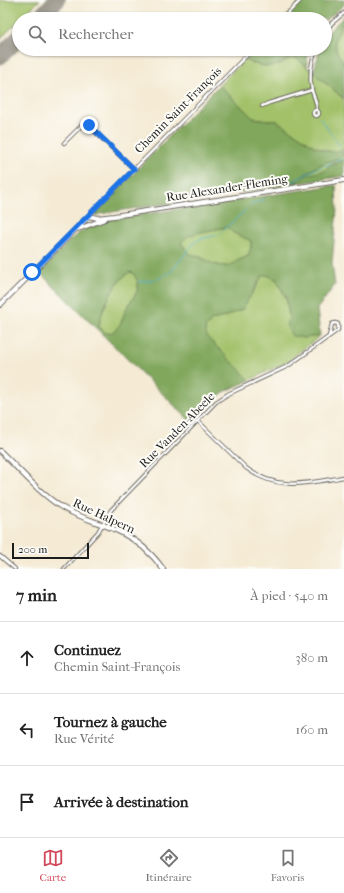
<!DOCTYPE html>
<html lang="fr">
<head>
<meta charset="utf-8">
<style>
	body { margin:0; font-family:"IM FELL French Canon",serif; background:#f2f2f2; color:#222 }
	.scale { position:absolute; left:12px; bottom:10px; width:77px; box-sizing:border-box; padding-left:4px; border:2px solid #1c1c1c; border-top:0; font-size:11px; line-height:14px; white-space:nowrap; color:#1c1c1c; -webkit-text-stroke:3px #fdfcf7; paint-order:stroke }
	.stop { position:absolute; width:12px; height:12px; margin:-9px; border:3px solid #1a73e8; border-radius:50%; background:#fff }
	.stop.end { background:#1a73e8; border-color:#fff; box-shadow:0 1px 4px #0008 }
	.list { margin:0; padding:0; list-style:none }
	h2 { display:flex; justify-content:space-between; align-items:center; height:52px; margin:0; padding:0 16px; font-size:17px }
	h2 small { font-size:13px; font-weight:400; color:#767676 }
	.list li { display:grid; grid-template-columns:26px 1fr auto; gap:12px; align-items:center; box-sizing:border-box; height:72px; padding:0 16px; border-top:1px solid #e0e0e0 }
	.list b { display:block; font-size:15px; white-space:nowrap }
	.list p { margin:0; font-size:13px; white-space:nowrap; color:#767676 }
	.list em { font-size:13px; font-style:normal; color:#767676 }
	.icon { flex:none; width:22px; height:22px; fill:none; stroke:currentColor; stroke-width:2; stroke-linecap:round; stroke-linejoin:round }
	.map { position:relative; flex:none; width:344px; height:569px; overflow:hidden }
	.search { position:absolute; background:#fff; box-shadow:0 1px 3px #0004; left:12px; right:12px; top:12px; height:44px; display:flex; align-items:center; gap:10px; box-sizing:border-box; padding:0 14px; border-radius:22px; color:#767676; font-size:15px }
	.sheet { height:268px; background:#fff }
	nav { display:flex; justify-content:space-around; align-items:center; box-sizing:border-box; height:56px; border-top:1px solid #e0e0e0; background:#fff; font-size:11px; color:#767676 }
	nav a { display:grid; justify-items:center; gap:2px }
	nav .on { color:#d1495b }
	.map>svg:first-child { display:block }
	.green { fill:#a2c169; stroke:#5f6e42 }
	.forest { fill:#81a75d; stroke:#4e623c; fill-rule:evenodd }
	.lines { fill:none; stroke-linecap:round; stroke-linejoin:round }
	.stream { stroke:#42aac2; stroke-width:1 }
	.runway { stroke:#888478; stroke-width:17 }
	.street-casing { stroke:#68645d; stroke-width:4.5 }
	.secondary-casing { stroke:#68645d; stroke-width:6 }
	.street { stroke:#fff; stroke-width:2.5 }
	.secondary { stroke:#fff; stroke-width:4 }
	.route { stroke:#1a73e8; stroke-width:5 }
	.labels { text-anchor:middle; stroke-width:4; stroke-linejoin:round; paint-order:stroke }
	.street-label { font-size:12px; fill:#1c1c1c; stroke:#fdfcf7 }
</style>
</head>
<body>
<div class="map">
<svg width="344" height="569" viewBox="0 0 344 569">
	<rect width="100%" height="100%" fill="#fdfcf7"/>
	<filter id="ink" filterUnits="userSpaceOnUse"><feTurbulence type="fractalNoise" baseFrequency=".025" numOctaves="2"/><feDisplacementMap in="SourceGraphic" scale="8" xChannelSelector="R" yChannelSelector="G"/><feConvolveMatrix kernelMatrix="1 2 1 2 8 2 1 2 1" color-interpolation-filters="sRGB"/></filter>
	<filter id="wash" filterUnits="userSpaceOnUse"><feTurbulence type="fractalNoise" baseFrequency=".012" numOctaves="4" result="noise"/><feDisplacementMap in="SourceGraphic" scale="16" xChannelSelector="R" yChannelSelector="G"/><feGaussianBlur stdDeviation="0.9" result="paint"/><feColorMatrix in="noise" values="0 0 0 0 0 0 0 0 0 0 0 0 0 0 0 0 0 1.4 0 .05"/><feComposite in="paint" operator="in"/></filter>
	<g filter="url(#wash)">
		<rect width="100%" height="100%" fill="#f5ebd5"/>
		<g class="green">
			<polygon points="0,0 40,0 21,19 19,19 19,21 0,39"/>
			<polygon points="344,20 344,64 336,50 335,40"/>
			<polygon points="292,57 298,59 344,99 344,149 333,152 324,150 314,146 277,121 253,118 219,85 245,59 252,64 286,60"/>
			<path d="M 344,150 L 344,160 L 333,164 L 327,170 L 298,181 L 293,182 L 292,181 C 308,174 320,161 338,159 L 342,151 Z"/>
			<path d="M 227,227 L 232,232 L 251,241 L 251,248 L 248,256 L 237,261 L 230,266 C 225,266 219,266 214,264 C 204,260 201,256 190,254 L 181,243 L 188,236 L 201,232 Z"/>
			<path d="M 130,272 L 133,273 C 135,276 138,281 138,284 C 139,292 132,298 129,304 C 122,314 125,323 114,331 C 107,336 103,332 99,326 C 101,310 116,279 130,272 Z"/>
			<polygon points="267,275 276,279 286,298 289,316 287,327 303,338 320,336 287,362 250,380 206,337 205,328 212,320 224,317 254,291 262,276"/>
		</g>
		<g class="forest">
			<polygon points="302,0 321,0 327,2 331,0 344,0 344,5 325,21 325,19 284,19"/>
			<path d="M 344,16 L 344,20 L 335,40 L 336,50 L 344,64 L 344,99 L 298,59 L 292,57 C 287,60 282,64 277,65 C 266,68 254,65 245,59 L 255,49 L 309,49 L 307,57 L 307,66 L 314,72 L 316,63 L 320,49 L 325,49 L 325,38 L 332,28 Z"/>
			<path d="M 219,85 L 253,118 L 277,121 L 314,146 L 324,150 L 333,152 L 344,149 L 342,151 L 343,155 C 337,161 328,160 320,165 C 311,170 302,177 293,181 L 293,182 L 298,181 L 307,175 L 327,170 L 328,167 L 344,160 L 344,176 L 99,214 L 96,216 L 95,214 L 96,212 Z"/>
			<path d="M 336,185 L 337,209 L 332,263 L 335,285 L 317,309 L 320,336 L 303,338 L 292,336 L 287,327 L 289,316 L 286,297 L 276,279 L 267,275 L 262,276 L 243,309 L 224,317 L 212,320 L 205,328 L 207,337 L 250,380 L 224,392 L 211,401 L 191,422 L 40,273 L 71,239 L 85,229 L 107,220 ZM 227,227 L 232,232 L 251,241 L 251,248 L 248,256 L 237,261 L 230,266 C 225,266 219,266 214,264 C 204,260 201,256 190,254 L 181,243 L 188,236 L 201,232 ZM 130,272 L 133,273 C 135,276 138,281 138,284 C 139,292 133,298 129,304 C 123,313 124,323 114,331 C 107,336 103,332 99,326 C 101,310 116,279 130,272 Z"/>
		</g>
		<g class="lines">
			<g class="stream">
				<polyline points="320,118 340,146"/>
				<polyline points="292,182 314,170 344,158"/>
				<polyline points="138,282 158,279 171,272 194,243 200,239 218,235 251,205 265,199"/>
			</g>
			<g class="runway">
				<polyline points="38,19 57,0"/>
				<polyline points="0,56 19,38"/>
			</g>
		</g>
	</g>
	<g filter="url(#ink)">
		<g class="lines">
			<g class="street-casing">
				<g id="street">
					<polyline points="282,19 301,0"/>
					<polyline points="325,32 332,23 344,13"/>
					<path d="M 316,49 C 311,62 309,77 312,91 C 314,97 317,103 317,110"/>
					<polyline points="262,106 269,103 312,90"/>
					<circle cx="316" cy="113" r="3"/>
					<polyline points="64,143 83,124 87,124 134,169"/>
					<polyline points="89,215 253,49"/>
					<path d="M 198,421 L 246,468 C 278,492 308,483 344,477"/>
					<polyline points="0,556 15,569"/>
					<polyline points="64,569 98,532 111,510 216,402 228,394 288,366 338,330 338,324 335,323 332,324 329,336"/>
				</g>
			</g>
			<g class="secondary-casing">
				<g id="secondary">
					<polyline points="76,229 81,228 105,219"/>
					<polyline points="0,305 89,216 97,218 114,216 344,180"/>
					<path d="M 0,451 C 20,470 39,493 63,508 C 82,519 103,523 122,533 C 138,541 153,555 163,569"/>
				</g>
			</g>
			<use href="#street" class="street"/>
			<use href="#secondary" class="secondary"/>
		</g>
	</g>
	<g class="lines" filter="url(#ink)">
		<polyline class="route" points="32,272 134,169 89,125"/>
	</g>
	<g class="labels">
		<g class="street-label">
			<text transform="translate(178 110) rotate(-45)" y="4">Chemin Saint-François</text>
			<text transform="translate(227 188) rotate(-9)" y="4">Rue Alexander-Fleming</text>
			<text transform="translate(177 430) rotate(-45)" y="4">Rue Vanden-Abeele</text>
			<text transform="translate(104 516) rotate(25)" y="4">Rue Halpern</text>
		</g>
	</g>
</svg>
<div class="scale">200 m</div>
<div class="stop" style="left:32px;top:272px"></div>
<div class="stop end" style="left:89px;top:125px"></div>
<div class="search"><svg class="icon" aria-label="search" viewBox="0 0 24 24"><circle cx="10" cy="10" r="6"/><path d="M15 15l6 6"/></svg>Rechercher</div>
</div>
<section class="sheet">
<h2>7 min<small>À pied · 540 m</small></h2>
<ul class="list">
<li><svg class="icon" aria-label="ahead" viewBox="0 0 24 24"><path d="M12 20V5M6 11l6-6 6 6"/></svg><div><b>Continuez</b><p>Chemin Saint-François</p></div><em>380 m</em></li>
<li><svg class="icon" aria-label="left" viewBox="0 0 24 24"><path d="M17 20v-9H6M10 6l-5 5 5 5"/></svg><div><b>Tournez à gauche</b><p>Rue Vérité</p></div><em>160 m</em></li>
<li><svg class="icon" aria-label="arrive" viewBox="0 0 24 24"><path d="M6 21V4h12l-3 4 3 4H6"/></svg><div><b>Arrivée à destination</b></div></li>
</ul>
</section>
<nav>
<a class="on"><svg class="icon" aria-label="map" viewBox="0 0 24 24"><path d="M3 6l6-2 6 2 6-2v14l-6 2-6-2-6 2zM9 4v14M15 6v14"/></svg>Carte</a>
<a><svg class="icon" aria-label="directions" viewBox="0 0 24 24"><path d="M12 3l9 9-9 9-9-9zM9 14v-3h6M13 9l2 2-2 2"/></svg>Itinéraire</a>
<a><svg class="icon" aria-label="saved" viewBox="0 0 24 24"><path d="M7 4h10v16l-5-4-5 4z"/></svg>Favoris</a>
</nav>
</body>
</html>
